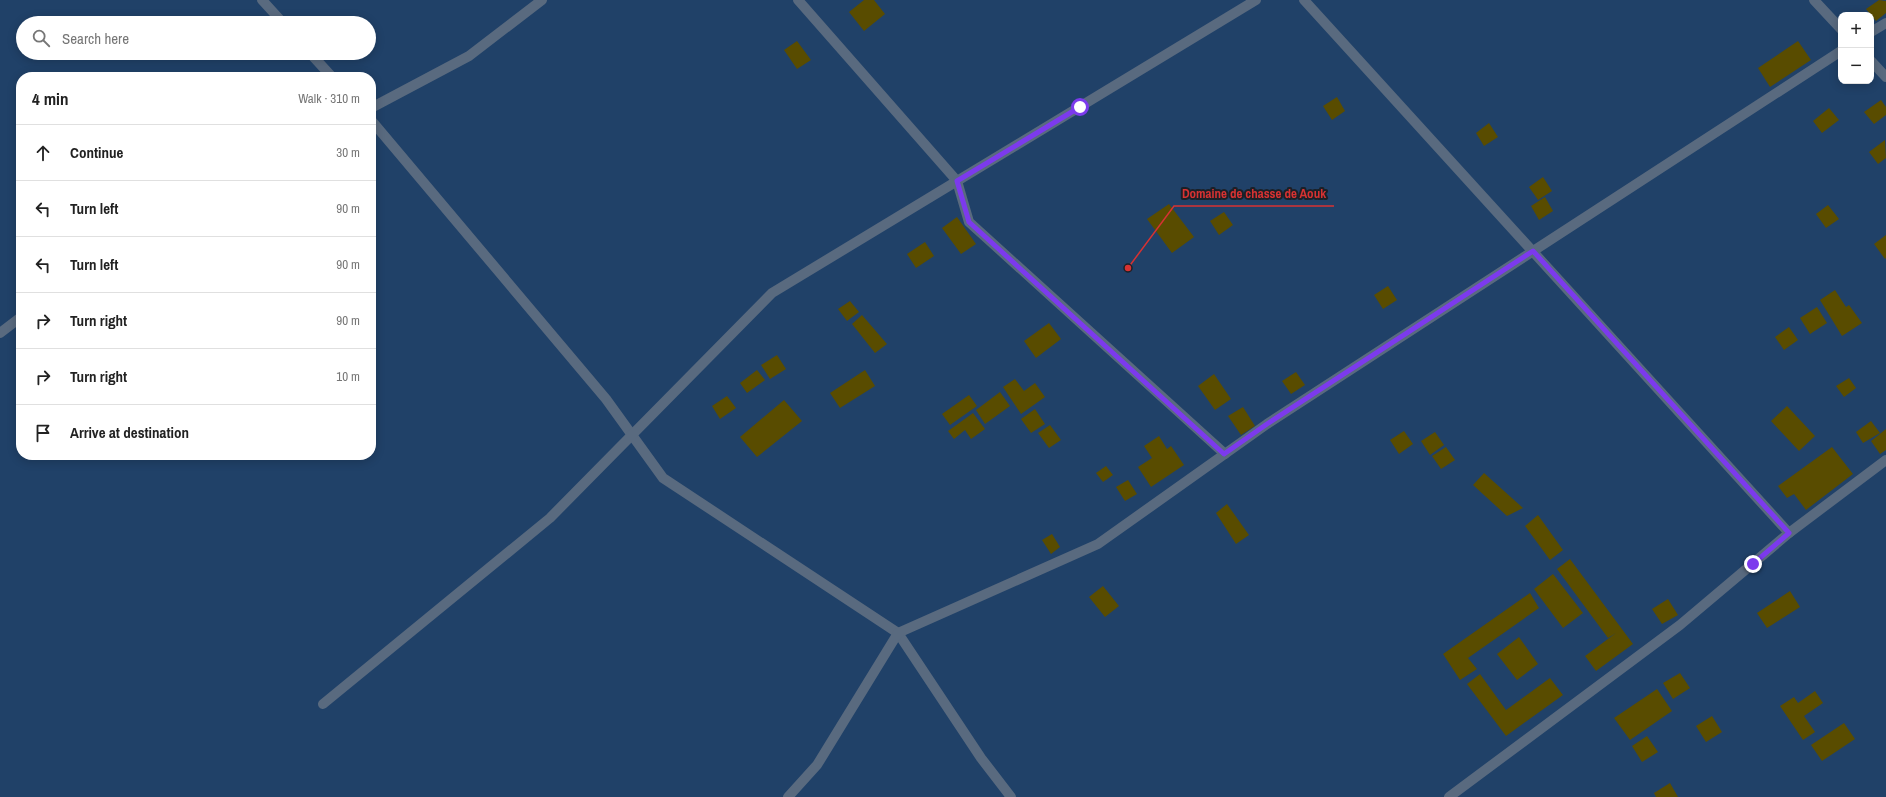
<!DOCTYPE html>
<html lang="en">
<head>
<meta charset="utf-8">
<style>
	body { margin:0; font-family:"Archivo Narrow",sans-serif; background:#f2f2f2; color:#222 }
	.controls { position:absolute; right:12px; top:12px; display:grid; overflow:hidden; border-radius:8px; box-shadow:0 2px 10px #0003 }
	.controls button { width:36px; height:36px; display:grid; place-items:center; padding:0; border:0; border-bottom:1px solid #e0e0e0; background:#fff; color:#222; font:20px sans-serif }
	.stop { position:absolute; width:12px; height:12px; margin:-9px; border:3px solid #7c3aed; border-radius:50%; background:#fff }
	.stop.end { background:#7c3aed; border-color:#fff; box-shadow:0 1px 4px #0008 }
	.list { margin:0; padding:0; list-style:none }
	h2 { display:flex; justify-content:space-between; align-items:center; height:52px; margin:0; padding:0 16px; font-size:17px }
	h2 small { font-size:13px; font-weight:400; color:#767676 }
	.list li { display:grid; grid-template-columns:26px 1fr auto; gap:12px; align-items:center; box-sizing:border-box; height:56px; padding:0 16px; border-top:1px solid #e0e0e0 }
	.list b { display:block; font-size:15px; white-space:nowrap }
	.list em { font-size:13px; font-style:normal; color:#767676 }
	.icon { flex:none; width:22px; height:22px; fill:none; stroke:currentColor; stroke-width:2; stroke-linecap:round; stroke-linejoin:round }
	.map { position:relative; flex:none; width:1886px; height:797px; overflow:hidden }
	.search { position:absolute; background:#fff; box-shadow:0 2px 10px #0003; left:16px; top:16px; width:360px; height:44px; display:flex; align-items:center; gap:10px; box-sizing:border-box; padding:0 14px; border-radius:22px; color:#767676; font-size:15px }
	.panel { position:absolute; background:#fff; box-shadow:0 2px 10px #0003; left:16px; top:72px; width:360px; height:388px; border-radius:16px }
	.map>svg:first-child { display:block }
	.green { fill:#204168; fill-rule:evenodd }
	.building { fill:#594c00 }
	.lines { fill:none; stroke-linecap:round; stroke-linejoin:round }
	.street { stroke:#596a7f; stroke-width:10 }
	.route { stroke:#7c3aed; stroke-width:5 }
	.leader { fill:none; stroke:#d73232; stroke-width:1.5 }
	.callout-dot { fill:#d73232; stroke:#1b2027; stroke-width:1.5 }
	.callout-label { font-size:13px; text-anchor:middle; font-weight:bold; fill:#d73232; stroke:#1b2027; stroke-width:4; stroke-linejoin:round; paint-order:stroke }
</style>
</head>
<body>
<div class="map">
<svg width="1886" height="797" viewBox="0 0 1886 797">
	<rect width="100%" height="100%" fill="#242a31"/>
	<path class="green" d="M 0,0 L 1886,0 L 1886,797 L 0,797 ZM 1841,15 L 1871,15 L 1871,81 L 1841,81 ZM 23,23 L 369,23 L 369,53 L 23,53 ZM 21,77 L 371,77 L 371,455 L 21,455 Z"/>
	<g class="building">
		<polygon points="864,0 874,0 885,14 864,31 849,12"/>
		<polygon points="1879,0 1886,1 1886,13 1876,21 1866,9"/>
		<polygon points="797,41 811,60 797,69 784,50"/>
		<polygon points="1798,41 1811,60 1770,87 1758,68"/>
		<polygon points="1337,97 1345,111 1332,120 1323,106"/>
		<polygon points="1881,100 1886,107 1886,115 1874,124 1864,112"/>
		<polygon points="1829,108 1839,120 1822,133 1813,121"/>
		<polygon points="1489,123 1498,137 1484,146 1476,133"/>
		<polygon points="1885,140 1886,158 1878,164 1869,152"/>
		<polygon points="1543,177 1552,191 1538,200 1529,187"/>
		<polygon points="1545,197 1553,211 1539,220 1531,206"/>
		<polygon points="1169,204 1194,237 1172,253 1147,219"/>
		<polygon points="1828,205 1839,219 1826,228 1816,214"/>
		<polygon points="1224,212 1233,225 1219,235 1210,221"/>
		<polygon points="957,217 976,244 961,254 942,228"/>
		<polygon points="1886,235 1886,258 1885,259 1874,244"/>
		<polygon points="925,242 934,256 916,268 907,254"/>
		<polygon points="1388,286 1397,300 1383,309 1374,295"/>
		<polygon points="1835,290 1846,307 1849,305 1862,323 1842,336 1820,300"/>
		<polygon points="850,301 859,312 847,321 838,309"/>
		<polygon points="1817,307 1827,323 1810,334 1800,318"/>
		<polygon points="862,315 887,344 875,353 852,324"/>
		<polygon points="1049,323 1061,339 1036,358 1024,341"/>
		<polygon points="1789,327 1798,340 1784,350 1775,337"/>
		<polygon points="777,355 786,369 770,379 761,365"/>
		<polygon points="757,370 765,380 747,393 740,383"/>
		<polygon points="865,370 875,386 840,408 830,393"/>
		<polygon points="1296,372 1305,385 1291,394 1282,381"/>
		<polygon points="1214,374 1231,399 1215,410 1198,386"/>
		<polygon points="1849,378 1856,388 1844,397 1836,386"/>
		<polygon points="1015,379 1024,391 1035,383 1045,397 1021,414 1003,387"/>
		<polygon points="1000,392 1010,406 985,424 976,410"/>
		<polygon points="969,395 977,406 950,425 942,414"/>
		<polygon points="727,396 736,408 720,419 712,406"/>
		<polygon points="784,400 802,421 757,457 740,437"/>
		<polygon points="1787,406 1815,436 1799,451 1771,421"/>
		<polygon points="1243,407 1255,426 1241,435 1228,416"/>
		<polygon points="1035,409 1045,424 1031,433 1021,419"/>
		<polygon points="973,413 985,429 971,439 965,430 954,439 948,431"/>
		<polygon points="1871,421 1880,433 1863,443 1856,432"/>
		<polygon points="1050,425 1061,440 1049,448 1038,433"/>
		<polygon points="1886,429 1886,450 1880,454 1871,441"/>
		<polygon points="1404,431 1413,444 1399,454 1390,440"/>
		<polygon points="1435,432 1444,445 1430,455 1421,441"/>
		<polygon points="1159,436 1167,449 1171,446 1184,465 1151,487 1138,467 1152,458 1144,446"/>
		<polygon points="1446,447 1455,460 1441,469 1432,456"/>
		<polygon points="1832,447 1853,474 1806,510 1794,494 1787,498 1778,486"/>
		<polygon points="1106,466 1113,475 1103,482 1096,473"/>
		<polygon points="1484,473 1523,508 1507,516 1473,485"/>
		<polygon points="1128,480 1137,494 1125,501 1116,487"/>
		<polygon points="1227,504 1249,535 1236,544 1216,513"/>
		<polygon points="1538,515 1563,550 1550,560 1525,526"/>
		<polygon points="1052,534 1060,547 1051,554 1042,540"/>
		<polygon points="1570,559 1633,644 1596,671 1585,656 1616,633 1608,638 1557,569"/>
		<polygon points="1553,574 1583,613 1563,628 1534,589"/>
		<polygon points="1103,586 1119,606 1105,617 1089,597"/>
		<polygon points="1790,591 1800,607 1767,628 1757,613"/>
		<polygon points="1530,593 1539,608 1468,658 1477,669 1460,680 1443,654"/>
		<polygon points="1668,599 1678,615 1662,624 1652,609"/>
		<polygon points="1519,637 1538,664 1517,680 1497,654"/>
		<polygon points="1680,673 1690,688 1673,699 1663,683"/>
		<polygon points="1480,674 1506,710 1550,678 1563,695 1506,736 1467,684"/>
		<polygon points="1657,689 1672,711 1630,740 1614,718"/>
		<polygon points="1815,691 1823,703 1804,716 1815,732 1803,740 1780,706 1794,697 1798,703"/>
		<polygon points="1712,716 1722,732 1706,742 1696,726"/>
		<polygon points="1844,723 1855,739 1822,761 1811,745"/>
		<polygon points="1647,736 1658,752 1642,762 1632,746"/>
		<polygon points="1670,783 1678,797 1656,797 1654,793"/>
	</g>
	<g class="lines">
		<g class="street">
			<polyline points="262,0 283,23"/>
			<polyline points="798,0 957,181 969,222 1225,454"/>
			<polyline points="1304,0 1789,533"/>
			<polyline points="1814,0 1841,29"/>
			<polyline points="1871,32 1886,23"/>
			<polyline points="310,53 332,77"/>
			<polyline points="1871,61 1886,77"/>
			<polyline points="371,108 469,56 542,0"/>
			<polyline points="371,120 606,399 663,478 898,633 981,758 1011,797"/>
			<polyline points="0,333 21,317"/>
			<polyline points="323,704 550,518 772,293 1256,0"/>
			<polyline points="788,797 817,765 898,633 1098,544 1267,424 1841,51"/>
			<polyline points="1449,797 1680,625 1789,533 1886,460"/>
		</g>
	</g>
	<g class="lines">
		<polyline class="route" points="1080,107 957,181 969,222 1224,454 1267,424 1533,251 1789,533 1753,564"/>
	</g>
	<path class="leader" d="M1128 268L1174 206H1334"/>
	<circle class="callout-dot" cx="1128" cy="268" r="4"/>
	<g class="callout-label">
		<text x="1254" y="198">Domaine de chasse de Aouk</text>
	</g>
</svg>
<div class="controls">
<button>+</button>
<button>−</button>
</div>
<div class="stop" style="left:1080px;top:107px"></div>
<div class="stop end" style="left:1753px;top:564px"></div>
<div class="search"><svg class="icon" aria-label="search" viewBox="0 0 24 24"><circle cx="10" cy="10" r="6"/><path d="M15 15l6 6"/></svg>Search here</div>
<section class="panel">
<h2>4 min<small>Walk · 310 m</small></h2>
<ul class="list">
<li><svg class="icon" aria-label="ahead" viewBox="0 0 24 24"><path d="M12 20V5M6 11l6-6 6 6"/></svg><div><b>Continue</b></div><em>30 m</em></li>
<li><svg class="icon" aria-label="left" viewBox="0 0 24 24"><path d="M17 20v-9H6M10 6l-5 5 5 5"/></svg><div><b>Turn left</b></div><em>90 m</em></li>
<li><svg class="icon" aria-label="left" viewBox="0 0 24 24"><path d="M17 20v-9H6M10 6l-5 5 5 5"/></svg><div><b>Turn left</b></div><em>90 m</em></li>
<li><svg class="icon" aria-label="right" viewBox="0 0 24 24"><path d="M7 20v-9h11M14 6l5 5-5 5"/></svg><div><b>Turn right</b></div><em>90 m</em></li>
<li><svg class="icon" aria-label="right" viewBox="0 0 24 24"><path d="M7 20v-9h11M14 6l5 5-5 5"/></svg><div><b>Turn right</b></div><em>10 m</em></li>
<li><svg class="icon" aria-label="arrive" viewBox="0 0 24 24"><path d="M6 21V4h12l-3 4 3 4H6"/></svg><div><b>Arrive at destination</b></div></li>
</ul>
</section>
</div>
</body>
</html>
